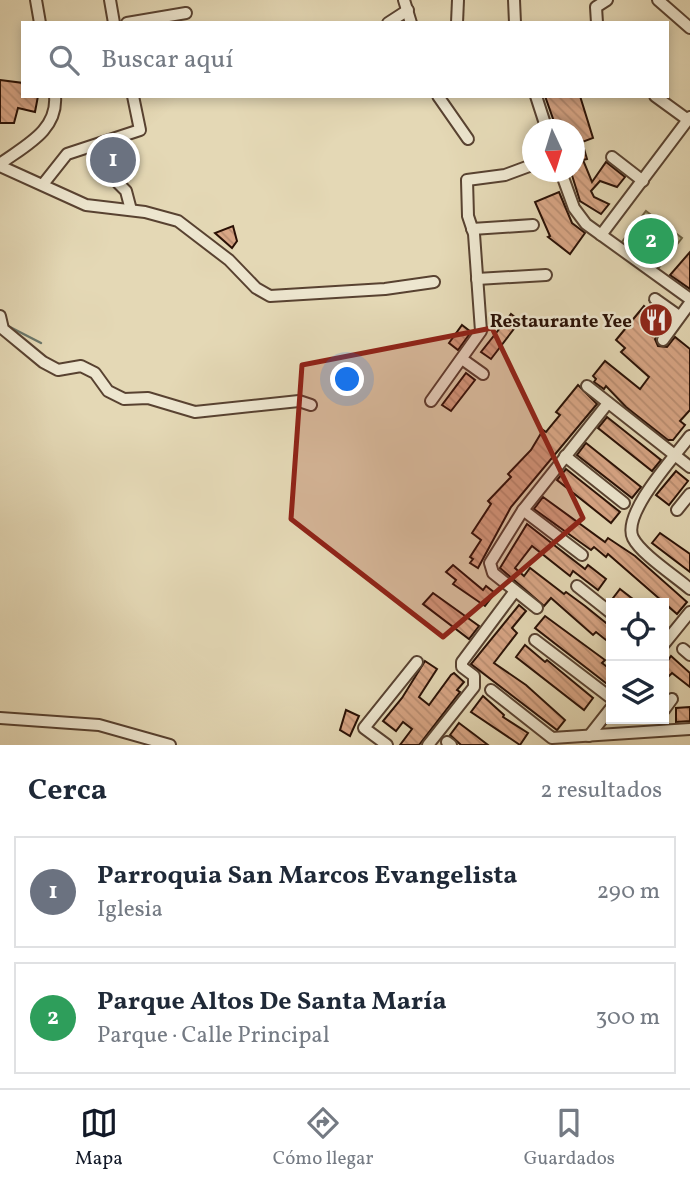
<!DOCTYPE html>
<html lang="es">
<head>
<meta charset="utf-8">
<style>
	body { margin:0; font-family:Vollkorn,serif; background:#f6f6f7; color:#1f2937 }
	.controls { position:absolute; right:21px; bottom:21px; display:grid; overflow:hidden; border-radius:0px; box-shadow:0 4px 10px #0003 }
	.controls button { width:63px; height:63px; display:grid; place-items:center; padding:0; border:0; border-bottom:2px solid #e0e1e3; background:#fff; color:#1f2937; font:35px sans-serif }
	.compass { position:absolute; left:522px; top:119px; width:63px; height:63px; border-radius:50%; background:#fff; box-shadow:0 4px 10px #0003; rotate:176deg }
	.you { position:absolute; left:348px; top:380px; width:24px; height:24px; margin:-18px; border:5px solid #fff; border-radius:50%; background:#1a73e8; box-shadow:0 0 0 10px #1a73e833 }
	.badge { display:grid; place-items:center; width:46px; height:46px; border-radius:50%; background:#111827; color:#fff; font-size:23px; font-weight:700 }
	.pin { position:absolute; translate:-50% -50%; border:4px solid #fff; box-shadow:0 2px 7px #0006 }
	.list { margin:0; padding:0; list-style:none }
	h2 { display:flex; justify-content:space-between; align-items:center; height:91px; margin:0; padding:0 28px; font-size:30px }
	h2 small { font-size:23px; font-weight:400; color:#747a83 }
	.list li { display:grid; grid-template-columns:46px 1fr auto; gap:21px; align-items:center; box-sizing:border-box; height:112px; margin:0 14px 14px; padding:0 14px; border:2px solid #e0e1e3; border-radius:0px }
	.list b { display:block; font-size:26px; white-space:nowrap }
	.list p { margin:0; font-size:23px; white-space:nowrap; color:#747a83 }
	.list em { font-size:23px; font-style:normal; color:#747a83 }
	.icon { flex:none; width:38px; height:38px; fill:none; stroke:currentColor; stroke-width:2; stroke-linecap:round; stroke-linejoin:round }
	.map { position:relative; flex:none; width:690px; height:745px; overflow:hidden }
	.search { position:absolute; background:#fff; box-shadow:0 4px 10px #0003; left:21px; right:21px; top:21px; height:77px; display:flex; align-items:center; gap:18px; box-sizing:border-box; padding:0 24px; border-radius:0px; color:#747a83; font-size:26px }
	.sheet { height:343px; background:#fff }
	nav { display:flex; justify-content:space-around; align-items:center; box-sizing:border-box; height:98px; border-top:2px solid #e0e1e3; background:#fff; font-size:19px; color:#747a83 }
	nav a { display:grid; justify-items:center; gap:4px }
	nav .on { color:#111827 }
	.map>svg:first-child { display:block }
	.park { fill:url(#park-dots); stroke:#726646; stroke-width:2 }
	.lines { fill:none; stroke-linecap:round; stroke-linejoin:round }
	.stream { stroke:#6a7669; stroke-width:2.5 }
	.building { fill:url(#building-back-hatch); stroke:#291005; stroke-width:2 }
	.minor-casing { stroke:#584231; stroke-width:14 }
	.minor { stroke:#ede6cf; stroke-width:10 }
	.marked { fill:#8f2418; fill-opacity:0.2; stroke:#8f2418; stroke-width:5; stroke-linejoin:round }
	.labels { text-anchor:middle; stroke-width:5; stroke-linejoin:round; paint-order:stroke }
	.poi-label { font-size:19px; font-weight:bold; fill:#291005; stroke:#ede6cf; text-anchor:end }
</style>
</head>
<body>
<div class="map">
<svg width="690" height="745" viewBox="0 0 690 745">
	<defs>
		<pattern id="park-dots" width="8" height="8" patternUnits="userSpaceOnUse" patternTransform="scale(1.75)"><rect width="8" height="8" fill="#bbbc88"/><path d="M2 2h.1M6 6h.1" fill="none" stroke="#a1a174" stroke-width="1.8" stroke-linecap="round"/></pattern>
		<pattern id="building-back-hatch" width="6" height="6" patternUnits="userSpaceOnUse" patternTransform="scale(1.75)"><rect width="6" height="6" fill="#d9a686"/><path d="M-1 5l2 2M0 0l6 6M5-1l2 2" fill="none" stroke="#ba8e72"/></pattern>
	</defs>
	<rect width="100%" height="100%" fill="#e4d8b5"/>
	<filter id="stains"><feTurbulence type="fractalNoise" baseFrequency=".00286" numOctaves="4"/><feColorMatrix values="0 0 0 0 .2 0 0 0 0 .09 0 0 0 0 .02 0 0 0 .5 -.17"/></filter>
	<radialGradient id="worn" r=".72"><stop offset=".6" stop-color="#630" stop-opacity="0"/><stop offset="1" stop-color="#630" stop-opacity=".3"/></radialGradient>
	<polygon class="park" points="646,211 682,238 657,270 621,243"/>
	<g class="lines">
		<polyline class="stream" points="8,326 41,343"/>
	</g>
	<g class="building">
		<polygon points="0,80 23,83 23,96 38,96 35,112 18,108 14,123 0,123"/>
		<polygon points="545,96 580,96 593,138 582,142 587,159 583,160 592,182 606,162 625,177 617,187 600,181 591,191 594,197 609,204 601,214 580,201 571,172 575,172 575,130 557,130"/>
		<polygon points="122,144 129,179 119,175 111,179 104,172 99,152"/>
		<polygon points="559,192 572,223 585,233 570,254 548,237 550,236 535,202"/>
		<polygon points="233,226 237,241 232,248 215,233"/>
		<polygon points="690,252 690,289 670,275"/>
		<polygon points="644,306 666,323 655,339 658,346 667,347 675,337 690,349 690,410 680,421 685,425 673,440 668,440 626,407 606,386 604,389 594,382 596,379 593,376 605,361 640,389 649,377 621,352 625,348 616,340"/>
		<polygon points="511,314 520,321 491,359 481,352"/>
		<polygon points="462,325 471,332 458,350 449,343"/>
		<polygon points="466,373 475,380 451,411 442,405"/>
		<polygon points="578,385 597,404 511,507 478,568 470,563 473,559 470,557 481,540 472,533 491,504 488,501 511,477 508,474 531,450 543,430 546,432 560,415 556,412"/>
		<polygon points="607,417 661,460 652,471 598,428"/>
		<polygon points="586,443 641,487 632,498 577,455"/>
		<polygon points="566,469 620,512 611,523 557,480"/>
		<polygon points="676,471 688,481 669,505 656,495"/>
		<polygon points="543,497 605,542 608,538 635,556 687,602 677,614 608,554 606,557 594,547 591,550 534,509"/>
		<polygon points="527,524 585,569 588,565 606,579 598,590 573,571 570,576 532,546 515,568 524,576 530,568 564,594 566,592 585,606 611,627 611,644 596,632 593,635 551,598 544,606 500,568"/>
		<polygon points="660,533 690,554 690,572 652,543"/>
		<polygon points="453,565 483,590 486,586 495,593 485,606 453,584 456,580 446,572"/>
		<polygon points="620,589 638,603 610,602"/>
		<polygon points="433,593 479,626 469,639 423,604"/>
		<polygon points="519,605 526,611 512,628 517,633 494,663 526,685 565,720 557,730 471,664"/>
		<polygon points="545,616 605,660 602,663 611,670 611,687 535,628"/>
		<polygon points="525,645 545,662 547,660 593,698 584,710 516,657"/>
		<polygon points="671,656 690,673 690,687 672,673 668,677 664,674 664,666"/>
		<polygon points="425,661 437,669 419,697 429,705 451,675 454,673 464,682 457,690 460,692 419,745 400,745 412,729 403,722 396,731 383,721 402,698"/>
		<polygon points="483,696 504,715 503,717 528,733 520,745 471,712"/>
		<polygon points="690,707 690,721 676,722 676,708"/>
		<polygon points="346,710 359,716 350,736 340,730"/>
		<polygon points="459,723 475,735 488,745 461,745 450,735"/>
	</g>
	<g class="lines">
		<g class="minor-casing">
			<g id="minor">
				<polyline points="36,0 40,23"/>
				<polyline points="110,0 114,23"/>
				<polyline points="404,0 411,23"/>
				<polyline points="514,0 515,23"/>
				<polyline points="658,0 690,28"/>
				<polyline points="127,23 186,13"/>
				<polyline points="388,23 408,10"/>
				<polyline points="457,23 458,0"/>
				<polyline points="597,23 596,7 607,0"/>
				<polyline points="438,96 468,139"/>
				<polyline points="536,96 547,130"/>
				<polyline points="655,96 688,120"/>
				<polyline points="612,157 643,181"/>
				<path d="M 0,164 C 24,146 58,131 55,96"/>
				<polyline points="0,166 86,205 145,212 178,221 229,260 256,288 270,296 385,289 434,282"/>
				<polyline points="561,172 574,208 586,224 690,299"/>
				<polyline points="44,183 67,154 140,130 133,96"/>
				<polyline points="118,183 126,191 131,210"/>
				<polyline points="472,229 533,225"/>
				<polyline points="601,235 690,117"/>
				<polyline points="477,279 546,275"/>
				<polyline points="655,299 679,316"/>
				<polyline points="0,316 3,329 43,362 58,370 81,366 95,373 108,391 124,399 148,398 195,412 299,401 311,405"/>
				<polyline points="663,340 690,303"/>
				<polyline points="462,359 483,374"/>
				<polyline points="587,386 690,467"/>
				<polyline points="431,401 481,331 474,234 468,216 467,180 505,175 532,165"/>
				<path d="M 690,436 C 676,455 621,514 633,538 C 641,554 675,576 690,589"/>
				<polyline points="565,456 624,503"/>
				<polyline points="523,510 582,555"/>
				<polyline points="677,510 690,494"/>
				<polyline points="577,586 611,613"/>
				<polyline points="537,608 493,573 490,563 523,510 608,403"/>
				<polyline points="535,640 611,698"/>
				<polyline points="664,644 690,612"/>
				<polyline points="683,649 690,655"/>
				<polyline points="491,690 552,738 690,729"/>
				<polyline points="664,710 672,699"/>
				<polyline points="0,718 99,725 170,745"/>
				<polyline points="589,736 611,708"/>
				<polyline points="447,742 451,745"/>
				<polyline points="387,745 364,728 417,662"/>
				<polyline points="428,745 474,687 474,676 462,667 462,662 515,591"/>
			</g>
		</g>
		<use href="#minor" class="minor"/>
	</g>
	<path class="marked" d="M 492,328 L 583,518 L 443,637 L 291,519 L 302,365 Z"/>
	<defs>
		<g id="restaurant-disc" transform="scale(1.75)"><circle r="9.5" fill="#8f2418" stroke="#ede6cf"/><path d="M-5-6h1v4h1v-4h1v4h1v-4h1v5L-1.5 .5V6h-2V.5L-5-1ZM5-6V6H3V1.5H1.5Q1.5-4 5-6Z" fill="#fff"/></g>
	</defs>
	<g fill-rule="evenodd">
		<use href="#restaurant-disc" x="656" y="320"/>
	</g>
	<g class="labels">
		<g class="poi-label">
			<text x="632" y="327">Restaurante Yee</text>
		</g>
	</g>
	<rect width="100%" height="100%" filter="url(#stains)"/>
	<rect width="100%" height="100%" fill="url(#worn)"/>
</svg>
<div class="controls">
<button><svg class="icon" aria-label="locate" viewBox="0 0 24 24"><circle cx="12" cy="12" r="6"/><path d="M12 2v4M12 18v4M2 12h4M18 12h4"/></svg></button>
<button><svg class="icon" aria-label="layers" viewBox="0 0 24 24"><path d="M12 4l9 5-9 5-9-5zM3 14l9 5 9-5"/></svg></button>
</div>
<svg class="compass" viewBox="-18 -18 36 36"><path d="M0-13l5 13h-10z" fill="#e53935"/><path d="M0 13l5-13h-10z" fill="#747a83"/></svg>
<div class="you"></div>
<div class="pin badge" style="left:113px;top:160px;background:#6b7280">1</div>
<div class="pin badge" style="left:651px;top:241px;background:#2e9e5b">2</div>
<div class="search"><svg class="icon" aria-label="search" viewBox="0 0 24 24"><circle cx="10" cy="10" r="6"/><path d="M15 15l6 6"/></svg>Buscar aquí</div>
</div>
<section class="sheet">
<h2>Cerca<small>2 resultados</small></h2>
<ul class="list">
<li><span class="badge" style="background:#6b7280">1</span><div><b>Parroquia San Marcos Evangelista</b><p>Iglesia</p></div><em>290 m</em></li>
<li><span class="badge" style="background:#2e9e5b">2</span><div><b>Parque Altos De Santa María</b><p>Parque · Calle Principal</p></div><em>300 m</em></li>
</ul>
</section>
<nav>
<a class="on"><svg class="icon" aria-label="map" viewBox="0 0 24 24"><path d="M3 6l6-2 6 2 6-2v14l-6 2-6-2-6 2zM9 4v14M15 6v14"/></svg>Mapa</a>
<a><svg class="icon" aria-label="directions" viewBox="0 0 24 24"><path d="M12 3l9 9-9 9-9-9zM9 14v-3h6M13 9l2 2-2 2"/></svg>Cómo llegar</a>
<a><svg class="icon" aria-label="saved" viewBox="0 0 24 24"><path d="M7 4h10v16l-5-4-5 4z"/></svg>Guardados</a>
</nav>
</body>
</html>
